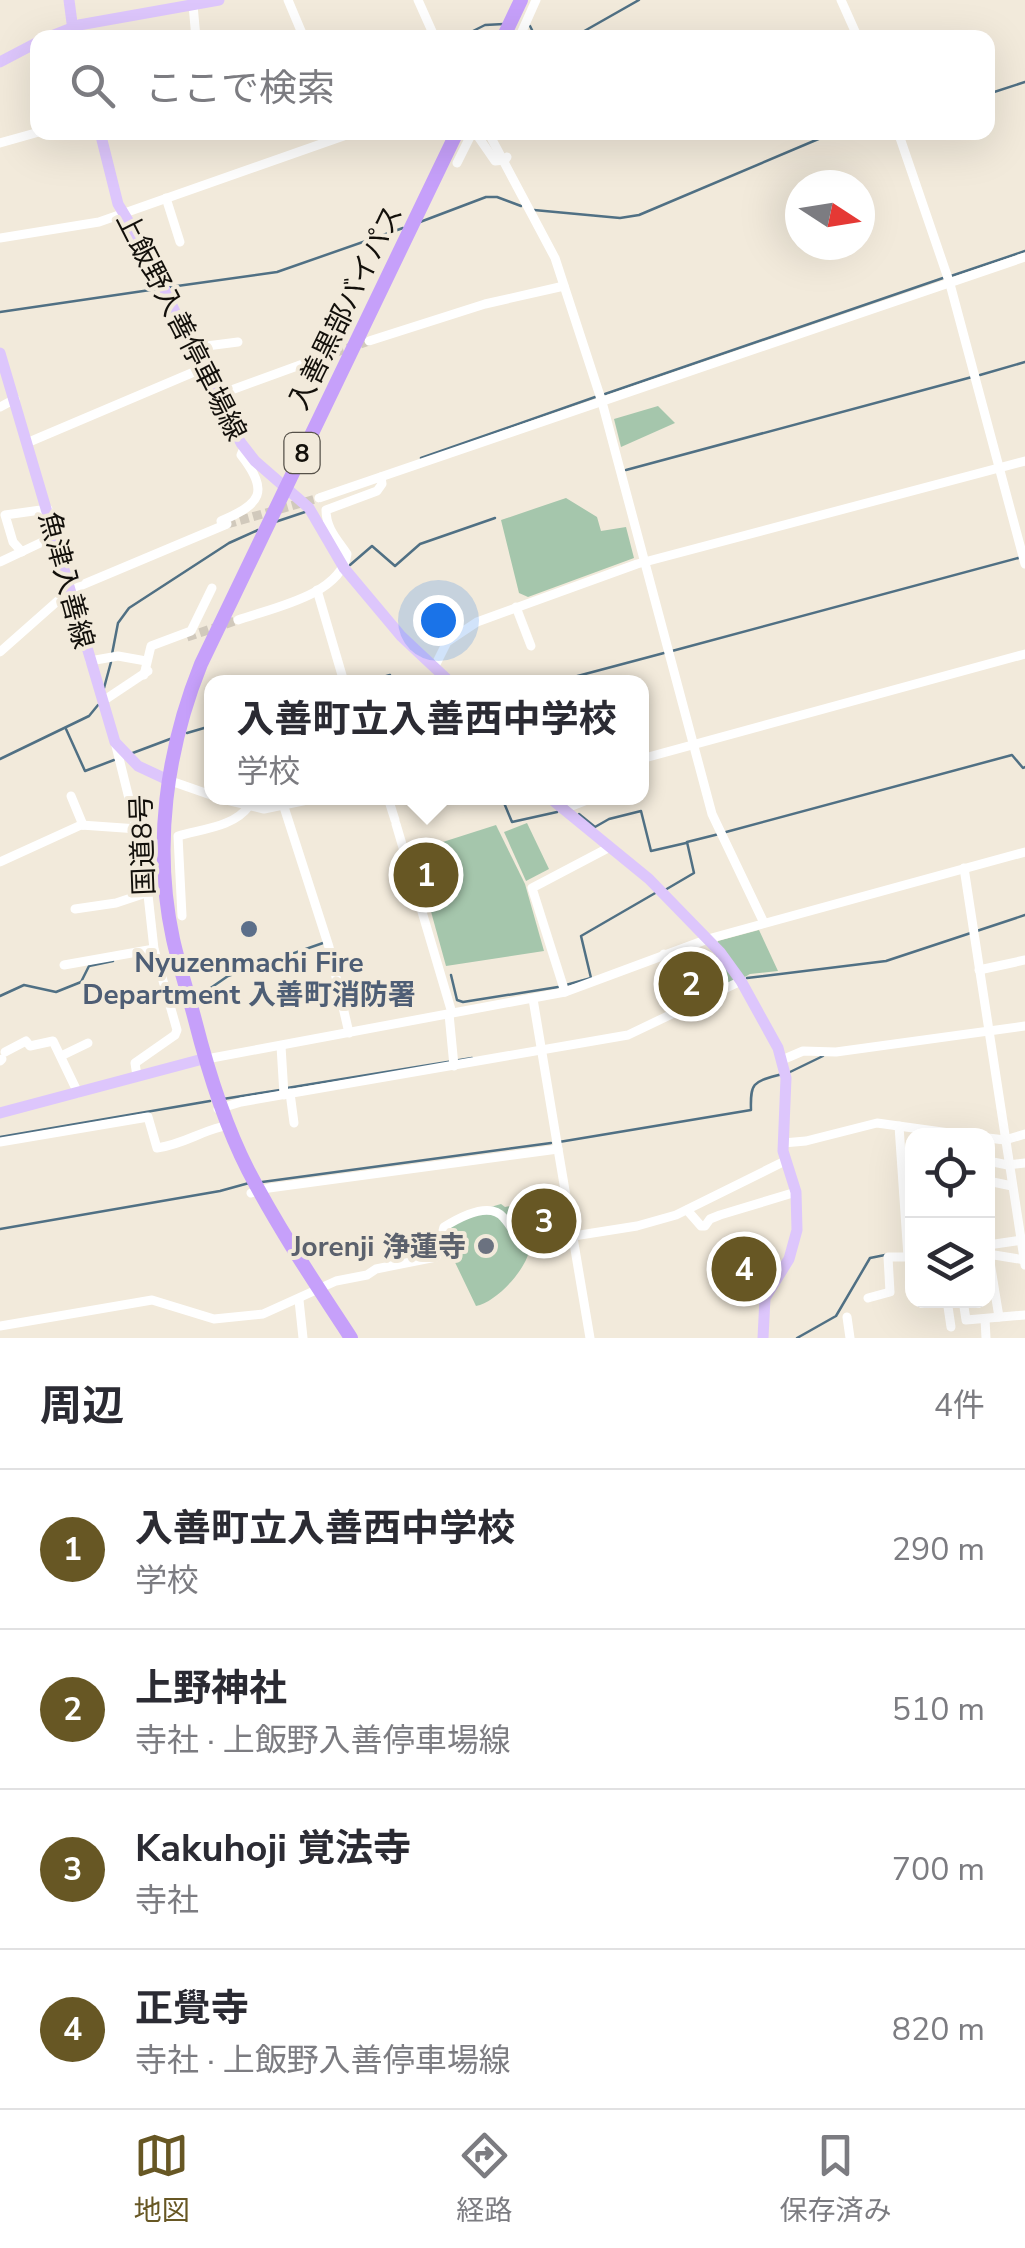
<!DOCTYPE html>
<html lang="ja">
<head>
<meta charset="utf-8">
<style>
	body { margin:0; font-family:"Nunito Sans","Noto Sans JP",sans-serif; background:#f7f7f7; color:#2b2b33 }
	.controls { position:absolute; right:30px; bottom:30px; display:grid; overflow:hidden; border-radius:20px; box-shadow:0 10px 40px #0002 }
	.controls button { width:90px; height:90px; display:grid; place-items:center; padding:0; border:0; border-bottom:2px solid #e1e1e2; background:#fff; color:#2b2b33; font:50px sans-serif }
	.compass { position:absolute; left:785px; top:170px; width:90px; height:90px; border-radius:50%; background:#fff; box-shadow:0 10px 40px #0002; rotate:102deg }
	.you { position:absolute; left:438px; top:620px; width:35px; height:35px; margin:-25px; border:8px solid #fff; border-radius:50%; background:#1a73e8; box-shadow:0 0 0 15px #1a73e833 }
	.badge { display:grid; place-items:center; width:65px; height:65px; border-radius:50%; background:#675724; color:#fff; font-size:32px; font-weight:700 }
	.pin { position:absolute; translate:-50% -50%; border:5px solid #fff; box-shadow:0 2px 10px #0006 }
	.popup { position:absolute; left:204px; top:675px; width:445px; height:130px; box-sizing:border-box; display:grid; place-content:center; border-radius:20px; background:#fff; filter:drop-shadow(0 2px 8px #0005); font-size:32px; white-space:nowrap; color:#7c7c81 }
	.popup b { font-size:38px; color:#2b2b33 }
	.popup::after { content:''; position:absolute; left:50%; top:100%; margin-left:-20px; border:20px solid transparent; border-top-color:#fff }
	.list { margin:0; padding:0; list-style:none }
	h2 { display:flex; justify-content:space-between; align-items:center; height:130px; margin:0; padding:0 40px; font-size:42px }
	h2 small { font-size:32px; font-weight:400; color:#7c7c81 }
	.list li { display:grid; grid-template-columns:65px 1fr auto; gap:30px; align-items:center; box-sizing:border-box; height:160px; padding:0 40px; border-top:2px solid #e1e1e2 }
	.list b { display:block; font-size:38px; white-space:nowrap }
	.list p { margin:0; font-size:32px; white-space:nowrap; color:#7c7c81 }
	.list em { font-size:32px; font-style:normal; color:#7c7c81 }
	.icon { flex:none; width:55px; height:55px; fill:none; stroke:currentColor; stroke-width:2; stroke-linecap:round; stroke-linejoin:round }
	.map { position:relative; flex:none; width:1025px; height:1338px; overflow:hidden }
	.search { position:absolute; background:#fff; box-shadow:0 10px 40px #0002; left:30px; right:30px; top:30px; height:110px; display:flex; align-items:center; gap:25px; box-sizing:border-box; padding:0 35px; border-radius:20px; color:#7c7c81; font-size:38px }
	.sheet { height:770px; background:#fff }
	nav { display:flex; justify-content:space-around; align-items:center; box-sizing:border-box; height:140px; border-top:2px solid #e1e1e2; background:#fff; font-size:28px; color:#7c7c81 }
	nav a { display:grid; justify-items:center; gap:5px }
	nav .on { color:#675724 }
	.map>svg:first-child { display:block }
	.green { fill:#a5c6ac }
	.lines { fill:none; stroke-linecap:round; stroke-linejoin:round }
	.stream { stroke:#507084; stroke-width:2.5 }
	.minor-tunnel { stroke:#d1c9bc; stroke-width:9; stroke-dasharray:9 4.5; stroke-linecap:butt }
	.minor { stroke:#fff; stroke-width:9 }
	.major { stroke:#ddc6fc; stroke-width:11 }
	.highway { stroke:#c6a0fa; stroke-width:14 }
	.service-dot { fill:#5c6f8a; stroke:#f2eadb; stroke-width:4 }
	.worship-dot { fill:#6b7280; stroke:#f2eadb; stroke-width:4 }
	.labels { text-anchor:middle; stroke-width:8; stroke-linejoin:round; paint-order:stroke }
	.shield { fill:#f2eadb; stroke:#565149; stroke-width:2.5 }
	.shield-label { font-size:25px; font-weight:bold; fill:#13100b }
	.street-label { font-size:28px; fill:#13100b; stroke:#f2eadb }
	.service-label { font-size:28px; font-weight:bold; fill:#4e5e75; stroke:#f2eadb }
	.worship-label { font-size:28px; font-weight:bold; fill:#5b616d; stroke:#f2eadb; text-anchor:end }
</style>
</head>
<body>
<div class="map">
<svg width="1025" height="1338" viewBox="0 0 1025 1338">
	<rect width="100%" height="100%" fill="#f2eadb"/>
	<g class="green">
		<polygon points="658,406 675,423 621,447 614,419"/>
		<polygon points="566,498 597,517 601,531 626,527 634,558 528,597 519,593 501,520"/>
		<polygon points="527,823 549,869 526,881 504,832"/>
		<polygon points="496,825 525,884 544,951 446,966 419,868 424,848"/>
		<polygon points="759,930 778,971 750,974 743,978 717,945 718,941"/>
		<polygon points="720,955 738,980 683,1006 671,971"/>
		<path d="M 558,1196 L 567,1241 L 529,1251 C 525,1271 496,1302 476,1306 L 451,1254 L 439,1236 L 470,1213 L 501,1204 L 505,1207 Z"/>
	</g>
	<g class="lines">
		<g class="stream">
			<polyline points="530,26 536,38"/>
			<polyline points="459,38 485,25 504,24"/>
			<polyline points="572,38 639,0"/>
			<polyline points="988,94 1025,82"/>
			<polyline points="534,210 620,218 639,215 835,132"/>
			<polyline points="420,222 486,197 497,197 521,206"/>
			<polyline points="951,276 1025,251"/>
			<polyline points="170,287 277,272 403,228"/>
			<polyline points="0,312 157,289"/>
			<polyline points="980,375 1025,362"/>
			<polyline points="605,394 943,278"/>
			<polyline points="421,458 598,396"/>
			<polyline points="626,470 972,377"/>
			<polyline points="275,522 305,512"/>
			<polyline points="350,565 372,546 395,566 420,544 495,518"/>
			<polyline points="672,651 1022,557"/>
			<polyline points="112,654 118,623 129,608 229,543 258,530"/>
			<polyline points="365,682 390,675 392,682"/>
			<polyline points="555,682 664,653"/>
			<polyline points="104,688 111,662"/>
			<polyline points="66,729 85,771 114,760"/>
			<polyline points="187,733 211,726"/>
			<polyline points="130,754 170,739"/>
			<polyline points="0,759 89,716 98,705"/>
			<polyline points="502,798 512,822 557,812"/>
			<polyline points="579,814 595,827 609,819 641,811 651,851 686,843"/>
			<polyline points="726,832 1012,755 1023,768 1025,767"/>
			<polyline points="665,890 694,873 687,842 719,834"/>
			<polyline points="451,975 457,1000 463,1002 558,987"/>
			<polyline points="747,978 886,961 1025,915"/>
			<polyline points="566,985 591,978 581,936 657,892"/>
			<polyline points="0,996 24,985 56,992 81,982 89,966 113,961"/>
			<polyline points="199,996 228,976 323,943"/>
			<polyline points="790,1072 823,1056"/>
			<polyline points="287,1088 472,1058"/>
			<polyline points="223,1099 280,1090"/>
			<polyline points="0,1137 210,1101"/>
			<path d="M 559,1142 L 751,1110 C 750,1081 754,1082 782,1074"/>
			<polyline points="262,1182 551,1143"/>
			<polyline points="0,1229 220,1191 249,1183"/>
			<polyline points="797,1338 836,1316 870,1258 885,1255"/>
		</g>
		<g class="minor-tunnel">
			<polyline points="322,357 369,341"/>
			<polyline points="227,524 319,498"/>
			<polyline points="187,637 238,620"/>
		</g>
		<g class="minor">
			<polyline points="288,0 304,38"/>
			<polyline points="418,0 435,38"/>
			<polyline points="841,0 858,38"/>
			<polyline points="193,5 196,38"/>
			<polyline points="519,38 536,0"/>
			<polyline points="38,102 38,115"/>
			<polyline points="488,132 555,258 602,402 712,814 764,923"/>
			<polyline points="898,132 950,284 1025,564"/>
			<polyline points="0,143 39,132"/>
			<polyline points="457,163 471,135 477,135 495,161 505,160 507,157"/>
			<polyline points="166,198 180,242"/>
			<polyline points="0,238 99,222 355,132"/>
			<polyline points="369,341 485,304 564,286"/>
			<polyline points="191,348 238,342"/>
			<polyline points="215,396 322,357"/>
			<polyline points="0,407 15,399"/>
			<polyline points="29,442 201,369"/>
			<polyline points="319,498 1025,257"/>
			<path d="M 221,521 C 261,504 270,492 241,455 L 244,448"/>
			<polyline points="22,552 13,542 5,515 48,509"/>
			<polyline points="0,562 55,536"/>
			<polyline points="317,590 344,682"/>
			<polyline points="516,607 531,646"/>
			<path d="M 238,620 C 272,608 341,595 347,554 C 338,540 326,529 326,510 L 377,491 L 382,484 L 381,477"/>
			<polyline points="0,652 70,590 227,524"/>
			<polyline points="90,661 118,656 146,661"/>
			<polyline points="435,666 447,642 477,622 637,564 1025,461"/>
			<polyline points="144,675 151,646 191,631 212,588"/>
			<polyline points="103,701 148,671"/>
			<polyline points="115,742 144,859 154,949 177,1030 175,1035 135,1063 137,1076"/>
			<polyline points="641,759 1025,654"/>
			<polyline points="168,780 211,795"/>
			<polyline points="71,796 83,825"/>
			<polyline points="218,798 264,809 317,798"/>
			<polyline points="388,798 395,820"/>
			<polyline points="395,798 403,798"/>
			<polyline points="284,807 329,947 349,1033"/>
			<polyline points="564,809 592,798"/>
			<polyline points="396,824 452,1013"/>
			<polyline points="0,862 81,825 138,829"/>
			<polyline points="964,868 1025,1265"/>
			<polyline points="75,909 116,903 146,893"/>
			<path d="M 182,916 L 178,836 C 202,829 234,827 249,806"/>
			<polyline points="664,954 682,1010"/>
			<polyline points="64,965 154,949"/>
			<polyline points="979,970 1025,960"/>
			<polyline points="565,992 532,888 610,847"/>
			<polyline points="449,1014 454,1066"/>
			<polyline points="281,1046 284,1095"/>
			<polyline points="5,1052 26,1041 30,1046 53,1041 78,1093"/>
			<polyline points="61,1056 88,1043"/>
			<polyline points="201,1060 565,992 708,939 1025,852"/>
			<polyline points="782,1060 803,1051 836,1052 1025,1026"/>
			<polyline points="0,1061 2,1059"/>
			<polyline points="290,1093 294,1123"/>
			<polyline points="218,1109 241,1102 628,1035 741,981"/>
			<polyline points="899,1126 908,1257"/>
			<polyline points="988,1138 1005,1140 1025,1134"/>
			<path d="M 0,1142 L 148,1117 L 157,1148 C 184,1144 197,1133 221,1127"/>
			<polyline points="783,1143 806,1141 877,1123 971,1136"/>
			<polyline points="558,1149 590,1338"/>
			<polyline points="988,1161 1008,1165 1025,1163"/>
			<polyline points="988,1181 1012,1186"/>
			<polyline points="251,1193 269,1188 558,1149 533,999"/>
			<polyline points="687,1210 701,1226 705,1226 710,1219 720,1215 796,1192"/>
			<polyline points="988,1245 1022,1240"/>
			<polyline points="988,1250 999,1317"/>
			<polyline points="988,1254 1025,1260"/>
			<polyline points="868,1298 890,1292 888,1257 910,1257"/>
			<polyline points="299,1300 303,1338"/>
			<polyline points="947,1300 951,1327"/>
			<polyline points="963,1300 966,1320 1025,1315"/>
			<polyline points="847,1317 850,1338"/>
			<polyline points="985,1319 986,1338"/>
			<path d="M 0,1326 L 152,1300 L 214,1319 L 263,1314 L 336,1281 L 367,1275 L 376,1269 L 436,1257 L 444,1227 C 460,1217 490,1201 504,1218 C 512,1226 515,1237 523,1244 L 637,1226 L 676,1215 L 785,1161"/>
		</g>
		<g class="major">
			<polyline points="69,0 74,38"/>
			<polyline points="46,38 79,25 219,0"/>
			<polyline points="0,62 38,42"/>
			<polyline points="100,132 118,204 150,257 201,369 241,443 255,461 309,508 344,568 401,636 450,682"/>
			<polyline points="0,353 115,742 138,766 168,780"/>
			<polyline points="550,798 649,879 720,952 741,981 778,1048 786,1078 783,1151 796,1192 797,1230 789,1259 765,1298 763,1338"/>
			<polyline points="0,1113 199,1060"/>
		</g>
		<g class="highway">
			<polyline points="503,38 521,0"/>
			<path d="M 351,1338 C 315,1283 278,1228 248,1170 C 224,1123 208,1071 195,1020 C 188,993 179,966 173,939 C 153,847 166,751 201,664 L 457,132"/>
		</g>
	</g>
	<circle class="service-dot" cx="249" cy="929" r="10"/>
	<circle class="worship-dot" cx="486" cy="1246" r="10"/>
	<g class="labels">
		<rect class="shield" x="284.5" y="433" width="35" height="40" rx="8"/>
		<g class="shield-label">
			<text x="302" y="462">8</text>
		</g>
		<g class="street-label">
			<text transform="translate(345 307) rotate(-64)" y="10">入善黒部バイパス</text>
			<text transform="translate(182 326) rotate(63)" y="10">上飯野入善停車場線</text>
			<text transform="translate(67 580) rotate(75)" y="10">魚津入善線</text>
			<text transform="translate(142 845) rotate(-92)" y="10">国道8号</text>
		</g>
		<g class="service-label">
			<text x="249" y="972">Nyuzenmachi Fire<tspan x="249" dy="32">Department 入善町消防署</tspan></text>
		</g>
		<g class="worship-label">
			<text x="466" y="1256">Jorenji 浄蓮寺</text>
		</g>
	</g>
</svg>
<div class="controls">
<button><svg class="icon" aria-label="locate" viewBox="0 0 24 24"><circle cx="12" cy="12" r="6"/><path d="M12 2v4M12 18v4M2 12h4M18 12h4"/></svg></button>
<button><svg class="icon" aria-label="layers" viewBox="0 0 24 24"><path d="M12 4l9 5-9 5-9-5zM3 14l9 5 9-5"/></svg></button>
</div>
<svg class="compass" viewBox="-18 -18 36 36"><path d="M0-13l5 13h-10z" fill="#e53935"/><path d="M0 13l5-13h-10z" fill="#7c7c81"/></svg>
<div class="you"></div>
<div class="pin badge" style="left:426px;top:875px">1</div>
<div class="popup"><b>入善町立入善西中学校</b>学校</div>
<div class="pin badge" style="left:691px;top:984px">2</div>
<div class="pin badge" style="left:544px;top:1221px">3</div>
<div class="pin badge" style="left:744px;top:1269px">4</div>
<div class="search"><svg class="icon" aria-label="search" viewBox="0 0 24 24"><circle cx="10" cy="10" r="6"/><path d="M15 15l6 6"/></svg>ここで検索</div>
</div>
<section class="sheet">
<h2>周辺<small>4件</small></h2>
<ul class="list">
<li><span class="badge">1</span><div><b>入善町立入善西中学校</b><p>学校</p></div><em>290 m</em></li>
<li><span class="badge">2</span><div><b>上野神社</b><p>寺社 · 上飯野入善停車場線</p></div><em>510 m</em></li>
<li><span class="badge">3</span><div><b>Kakuhoji 覚法寺</b><p>寺社</p></div><em>700 m</em></li>
<li><span class="badge">4</span><div><b>正覺寺</b><p>寺社 · 上飯野入善停車場線</p></div><em>820 m</em></li>
</ul>
</section>
<nav>
<a class="on"><svg class="icon" aria-label="map" viewBox="0 0 24 24"><path d="M3 6l6-2 6 2 6-2v14l-6 2-6-2-6 2zM9 4v14M15 6v14"/></svg>地図</a>
<a><svg class="icon" aria-label="directions" viewBox="0 0 24 24"><path d="M12 3l9 9-9 9-9-9zM9 14v-3h6M13 9l2 2-2 2"/></svg>経路</a>
<a><svg class="icon" aria-label="saved" viewBox="0 0 24 24"><path d="M7 4h10v16l-5-4-5 4z"/></svg>保存済み</a>
</nav>
</body>
</html>
